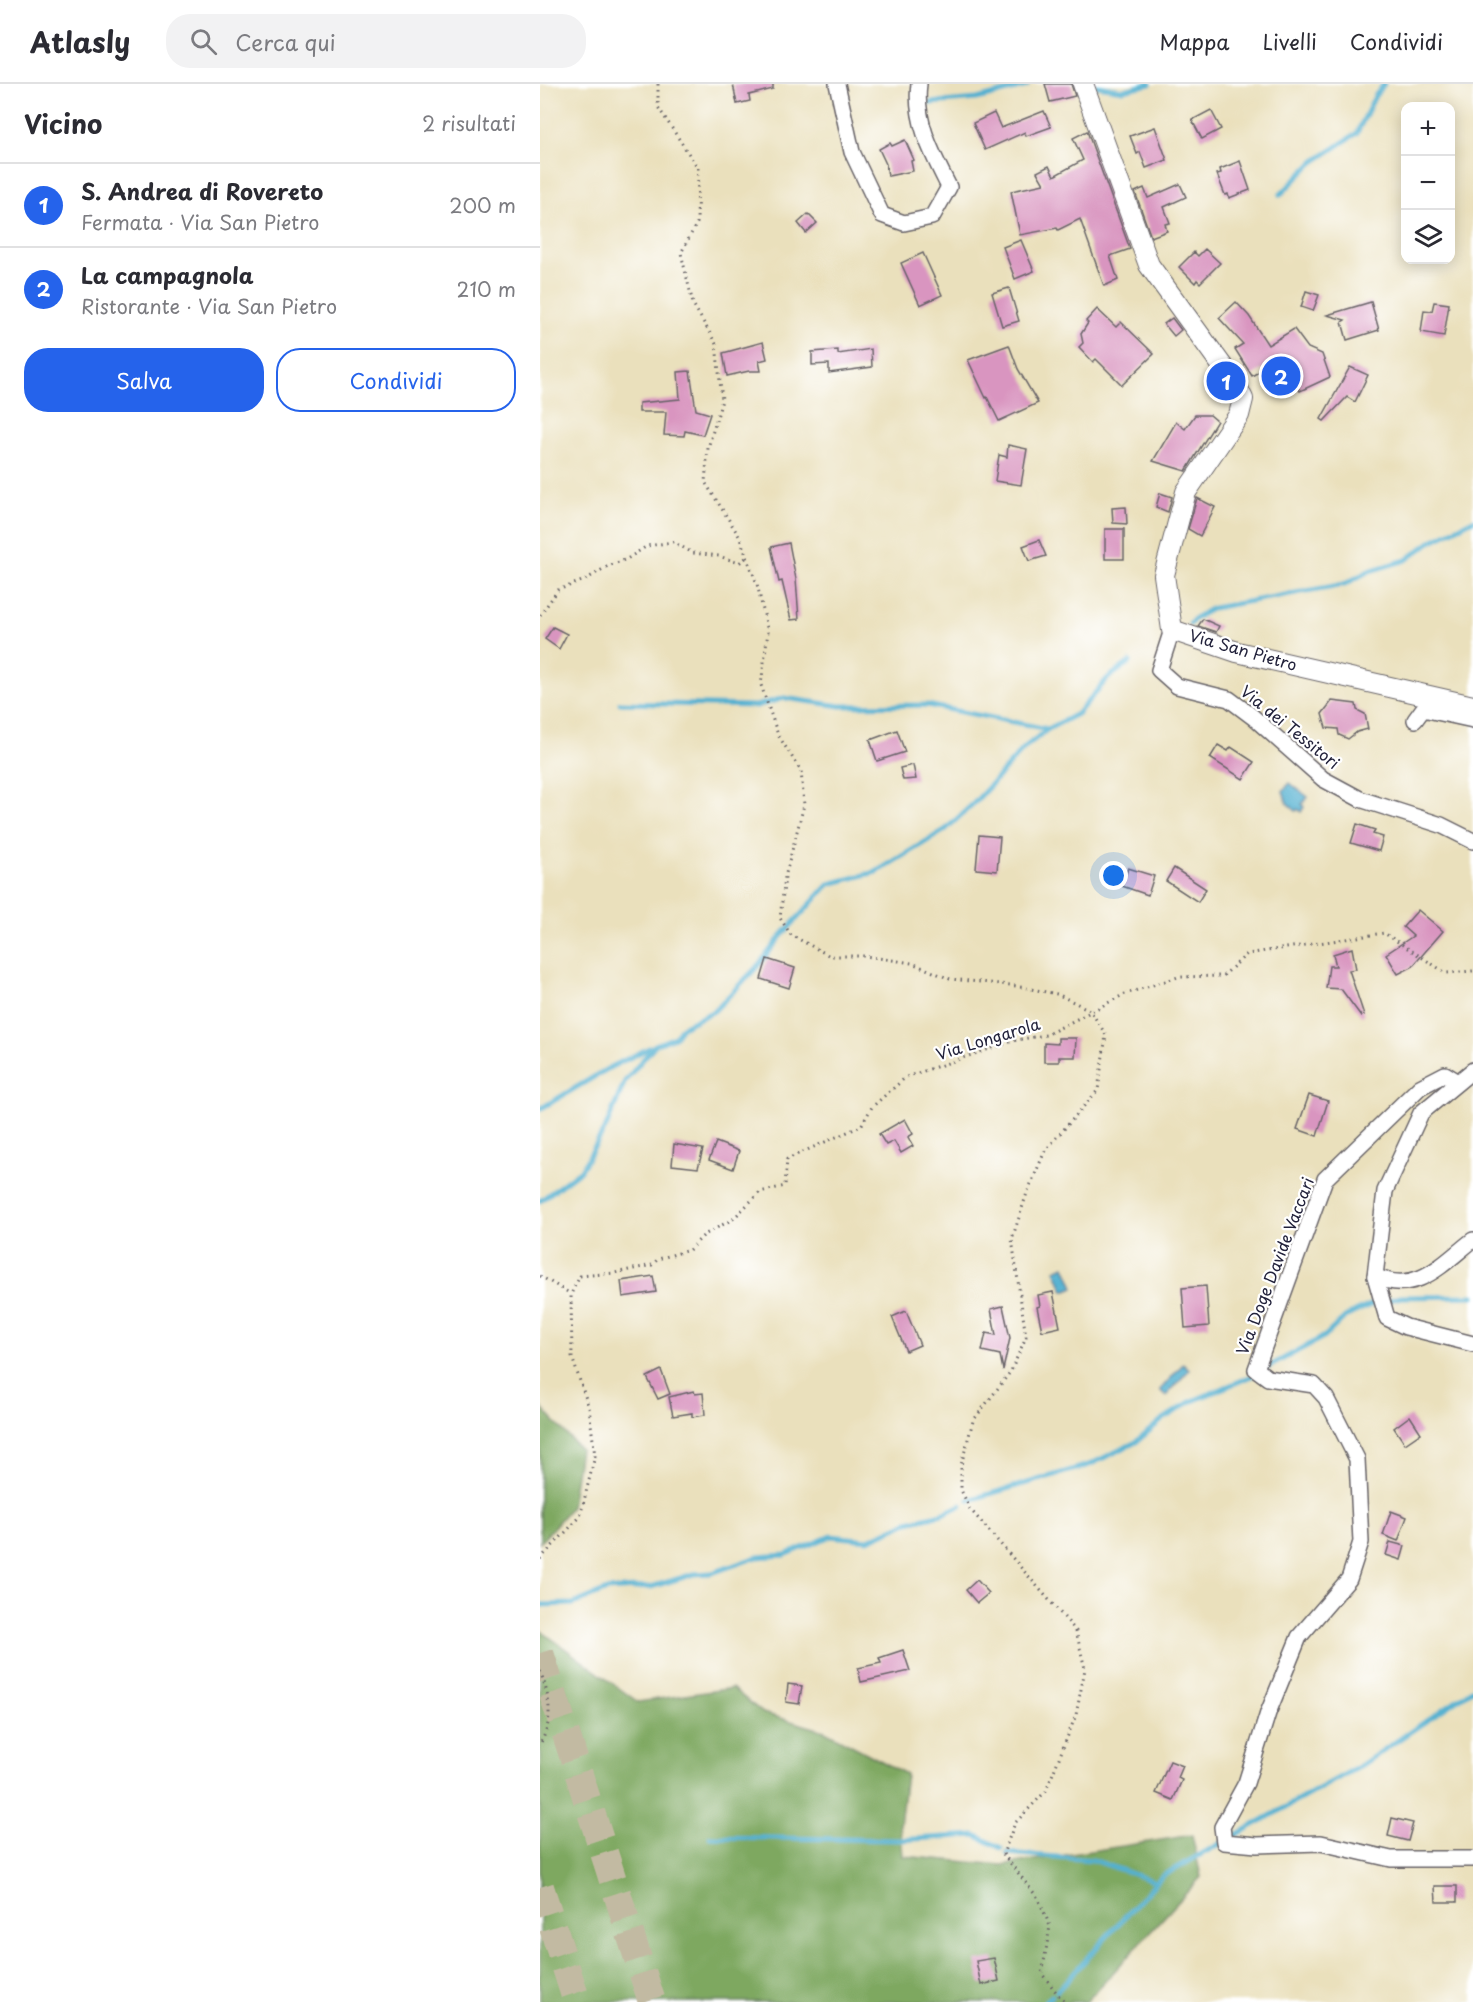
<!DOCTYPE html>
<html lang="it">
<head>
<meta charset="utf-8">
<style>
	body { margin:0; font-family:"Playpen Sans",sans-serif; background:#f2f2f3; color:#2b2b33 }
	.controls { position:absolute; right:18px; top:18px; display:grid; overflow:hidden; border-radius:12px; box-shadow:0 3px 15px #0003 }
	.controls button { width:54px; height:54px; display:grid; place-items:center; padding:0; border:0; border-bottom:2px solid #e1e1e2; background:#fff; color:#2b2b33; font:30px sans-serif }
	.you { position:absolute; left:574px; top:792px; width:21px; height:21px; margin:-15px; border:4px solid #fff; border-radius:50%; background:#1a73e8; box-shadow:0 0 0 9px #1a73e833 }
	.badge { display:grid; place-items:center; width:39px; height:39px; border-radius:50%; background:#2563eb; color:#fff; font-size:20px; font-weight:700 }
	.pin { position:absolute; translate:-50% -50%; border:3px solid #fff; box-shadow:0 2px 6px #0006 }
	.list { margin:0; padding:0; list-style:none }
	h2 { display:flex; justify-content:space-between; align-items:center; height:78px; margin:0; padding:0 24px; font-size:26px }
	h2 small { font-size:20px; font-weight:400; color:#7c7c81 }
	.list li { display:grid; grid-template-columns:39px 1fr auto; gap:18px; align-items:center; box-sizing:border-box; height:84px; padding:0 24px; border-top:2px solid #e1e1e2 }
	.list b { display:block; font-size:22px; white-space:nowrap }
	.list p { margin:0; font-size:20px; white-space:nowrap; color:#7c7c81 }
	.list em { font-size:20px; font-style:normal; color:#7c7c81 }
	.actions { display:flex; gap:12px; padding:18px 24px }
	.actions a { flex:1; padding:14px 0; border:2px solid #2563eb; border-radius:24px; text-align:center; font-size:21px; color:#2563eb }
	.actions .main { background:#2563eb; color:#fff }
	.icon { flex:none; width:33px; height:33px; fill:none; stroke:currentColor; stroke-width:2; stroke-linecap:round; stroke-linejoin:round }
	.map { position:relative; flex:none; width:933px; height:1918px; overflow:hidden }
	header { display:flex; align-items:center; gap:36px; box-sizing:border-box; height:84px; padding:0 30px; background:#fff; border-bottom:2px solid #e1e1e2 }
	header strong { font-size:28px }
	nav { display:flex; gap:33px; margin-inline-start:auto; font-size:21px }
	.search { width:420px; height:54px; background:#f2f2f3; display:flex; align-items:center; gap:15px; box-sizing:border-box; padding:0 21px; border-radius:24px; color:#7c7c81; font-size:22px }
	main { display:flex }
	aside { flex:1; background:#fff }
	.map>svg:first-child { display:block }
	.forest { fill:#7ea860; stroke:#50654e; stroke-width:1.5 }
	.water { fill:#52b0d0; stroke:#3a6986; stroke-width:1.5 }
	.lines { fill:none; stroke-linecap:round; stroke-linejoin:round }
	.stream { stroke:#52b0d0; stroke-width:5 }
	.building { fill:#d995c0 }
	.motorway-tunnel { stroke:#c2baa2; stroke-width:28; stroke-dasharray:28 14; stroke-linecap:butt }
	.minor-casing { stroke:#686468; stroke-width:18 }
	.tertiary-casing { stroke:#686468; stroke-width:22 }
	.path { stroke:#686468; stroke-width:3; stroke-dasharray:1.5 4.5; stroke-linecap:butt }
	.minor { stroke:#fff; stroke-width:15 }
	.tertiary { stroke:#fff; stroke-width:20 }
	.labels { text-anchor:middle; stroke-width:4.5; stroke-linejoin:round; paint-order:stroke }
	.street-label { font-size:16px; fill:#22223b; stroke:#fff }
</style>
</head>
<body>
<header>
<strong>Atlasly</strong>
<div class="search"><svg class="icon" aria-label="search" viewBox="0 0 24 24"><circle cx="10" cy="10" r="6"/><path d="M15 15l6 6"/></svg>Cerca qui</div>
<nav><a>Mappa</a><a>Livelli</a><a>Condividi</a></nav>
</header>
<main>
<aside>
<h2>Vicino<small>2 risultati</small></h2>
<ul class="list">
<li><span class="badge">1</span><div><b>S. Andrea di Rovereto</b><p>Fermata · Via San Pietro</p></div><em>200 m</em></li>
<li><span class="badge">2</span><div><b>La campagnola</b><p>Ristorante · Via San Pietro</p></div><em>210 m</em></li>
</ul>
<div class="actions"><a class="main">Salva</a><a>Condividi</a></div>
</aside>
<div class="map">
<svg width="933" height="1918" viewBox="0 0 933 1918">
	<rect width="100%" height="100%" fill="#fff"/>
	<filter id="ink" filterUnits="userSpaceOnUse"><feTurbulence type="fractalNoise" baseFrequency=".0167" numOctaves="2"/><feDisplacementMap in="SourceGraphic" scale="12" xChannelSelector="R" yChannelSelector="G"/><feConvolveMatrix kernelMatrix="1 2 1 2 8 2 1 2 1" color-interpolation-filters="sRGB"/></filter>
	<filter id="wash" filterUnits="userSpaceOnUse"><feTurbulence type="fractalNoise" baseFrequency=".008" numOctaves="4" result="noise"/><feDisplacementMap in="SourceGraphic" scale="24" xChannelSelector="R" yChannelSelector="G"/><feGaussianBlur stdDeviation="1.35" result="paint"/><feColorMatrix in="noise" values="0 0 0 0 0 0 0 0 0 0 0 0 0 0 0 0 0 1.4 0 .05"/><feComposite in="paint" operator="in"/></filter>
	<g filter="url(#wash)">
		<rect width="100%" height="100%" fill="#eae0bc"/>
		<g class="forest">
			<polygon points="0,1322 40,1365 31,1423 0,1459"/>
			<polygon points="0,1546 98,1618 192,1604 223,1629 285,1647 366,1690 360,1741 363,1772 462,1781 652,1751 661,1793 546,1918 0,1918"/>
		</g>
		<g class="water">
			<polygon points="750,699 768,713 762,720 764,723 761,728 758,725 756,727 747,719 743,707"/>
			<polygon points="525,1182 534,1203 524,1207 515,1186"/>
			<polygon points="643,1280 649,1286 626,1312 620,1306"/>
		</g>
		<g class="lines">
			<g class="stream">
				<polyline points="557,2 583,6 610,0"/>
				<polyline points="390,19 437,15 487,2"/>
				<polyline points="740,111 772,79 817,49 835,12 844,0"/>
				<polyline points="650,540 655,534 673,524 805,500 829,487 866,476 892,457 933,436"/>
				<polyline points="80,619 216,622 244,614 301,622 387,621 508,645"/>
				<polyline points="0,1025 69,984 111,963"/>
				<polyline points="0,1117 41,1086 66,1043 85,997 115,961 135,953 142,943 174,927 217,883 242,851 289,800 336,788 405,746 435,718 485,663 508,645 537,630 568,594 590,578"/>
				<polyline points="429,1416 549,1381 596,1358 622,1336 650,1318 712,1292 785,1252 805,1233 830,1221 861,1213 933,1212"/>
				<polyline points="0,1521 33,1520 67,1506 111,1503 154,1490 172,1489 217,1473 245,1471 291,1452 328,1456 368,1438 402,1430 421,1421"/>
				<polyline points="170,1753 359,1756 435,1751 461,1764"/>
				<polyline points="467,1769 553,1776 616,1798"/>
				<polyline points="517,1907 622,1792 820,1682 933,1605"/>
				<polyline points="505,1918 512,1912"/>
			</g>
		</g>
		<g id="blocks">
			<g class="building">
				<polygon points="193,0 233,0 233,5 209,11 210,17 197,20"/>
				<polygon points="505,0 531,0 535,12 510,18"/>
				<polygon points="671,26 681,45 662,55 652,36"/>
				<polygon points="504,27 511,43 486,52 485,48 445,66 433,39 454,29 461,44"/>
				<polygon points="615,43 627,76 606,84 600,68 597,70 590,52"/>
				<polygon points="547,47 590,165 570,172 578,196 564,202 540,135 518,146 517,144 480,151 471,107 504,100 497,88 509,82 514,92 543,76 533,54"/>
				<polygon points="365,56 374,76 371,77 373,87 348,92 346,80 339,65 350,59 352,62"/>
				<polygon points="700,77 710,106 689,114 688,110 685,111 677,90 681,89 680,85"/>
				<polygon points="640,100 646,113 624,123 630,139 625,140 627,147 611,153 595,108 604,104 608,114"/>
				<polygon points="268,130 277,139 266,149 258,139"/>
				<polygon points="481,156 494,187 475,195 463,163"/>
				<polygon points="665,165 680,179 660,199 657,196 655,199 639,183 654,168 658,172"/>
				<polygon points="383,169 402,211 380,221 361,179"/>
				<polygon points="469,204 479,237 462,242 452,209"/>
				<polygon points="766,207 779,211 773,227 761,223"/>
				<polygon points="696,218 709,232 728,261 754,245 768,264 782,270 790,293 760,307 743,273 712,292 695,265 703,260 679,234"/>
				<polygon points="831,218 839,246 807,256 802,238 805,236 787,231"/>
				<polygon points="894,218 909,220 904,252 881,248 884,226 892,227"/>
				<polygon points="557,225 576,243 581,238 614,270 582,301 556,275 553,278 539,263 543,259 541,250 548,239 546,237"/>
				<polygon points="632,234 641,246 634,252 624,240"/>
				<polygon points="223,258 227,275 219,277 221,287 209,287 187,292 183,269"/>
				<polygon points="469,261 478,285 498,319 459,337 447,313 446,314 428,276"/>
				<polygon points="331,265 332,283 289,289 289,280 272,281 272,268 298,266 298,270"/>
				<polygon points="810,283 828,291 815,318 807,313 784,337 781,335"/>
				<polygon points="150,287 156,326 170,330 163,351 145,347 144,352 124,351 126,328 99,328 99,319 140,315 138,288"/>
				<polygon points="655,331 670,331 677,337 646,387 613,377 636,338 645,345"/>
				<polygon points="468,361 487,365 481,401 455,397 459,371 467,373"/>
				<polygon points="620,409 632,413 628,428 616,423"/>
				<polygon points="657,414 675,423 660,452 648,445"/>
				<polygon points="586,423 587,440 573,439 572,424"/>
				<rect x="565" y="445" width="19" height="30"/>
				<polygon points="499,456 506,472 489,477 483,462"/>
				<polygon points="249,459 256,495 259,535 251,536 242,497 239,498 231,463"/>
				<polygon points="663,535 679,542 676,548 658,542"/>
				<polygon points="13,543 27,550 19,565 5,555"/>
				<polygon points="792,617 816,620 817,626 825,630 828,645 817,648 808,655 799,651 798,645 786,644 782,630"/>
				<polygon points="357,646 365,668 337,677 330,656"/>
				<polygon points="678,661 688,667 691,663 714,678 703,695 670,674"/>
				<polygon points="373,681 376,695 363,696 360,684"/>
				<polygon points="817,740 835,746 833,750 843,753 839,767 811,759"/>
				<polygon points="439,751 460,753 457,787 436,785"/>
				<polygon points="588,784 614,792 608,811 582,802"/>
				<polygon points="634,784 666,805 658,818 626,797"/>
				<polygon points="878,826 903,847 872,883 858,890 846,870 873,852 863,843"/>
				<polygon points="812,864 816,885 809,886 824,931 821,932 801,905 786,904 789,882 796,882 793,870"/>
				<polygon points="227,875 255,884 249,904 221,895"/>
				<polygon points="518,954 536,954 535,973 519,973 519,978 504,978 504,959 518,960"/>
				<polygon points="769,1011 788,1017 777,1052 757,1045"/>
				<polygon points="365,1035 373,1050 368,1053 373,1062 361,1069 354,1057 346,1061 339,1050"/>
				<polygon points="176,1058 199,1067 193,1085 169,1076"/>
				<polygon points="134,1060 163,1065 158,1084 132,1081"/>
				<polygon points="113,1192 116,1208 83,1213 81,1197"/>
				<polygon points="666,1202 669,1242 645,1244 642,1204"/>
				<polygon points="513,1208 520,1243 502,1247 497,1223 500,1222 498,1211"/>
				<polygon points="463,1222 470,1254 463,1286 460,1271 442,1267 446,1249 456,1251 451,1225"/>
				<polygon points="366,1227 380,1261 366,1267 352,1233"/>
				<polygon points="121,1286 130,1310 118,1315 107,1293"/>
				<polygon points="154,1307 155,1310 163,1309 165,1331 152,1333 152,1329 133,1332 129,1313"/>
				<polygon points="870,1332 881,1349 865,1360 854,1344"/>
				<polygon points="851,1427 867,1433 858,1457 843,1451"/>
				<polygon points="850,1458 865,1462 861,1476 846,1471"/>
				<polygon points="437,1496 449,1509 437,1519 426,1506"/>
				<polygon points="363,1566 370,1587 321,1598 318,1584 341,1579 339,1574"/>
				<polygon points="248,1600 262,1602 259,1620 246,1618"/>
				<polygon points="630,1677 643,1682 638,1694 642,1696 633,1716 616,1709"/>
				<polygon points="852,1734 873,1739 868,1757 848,1752"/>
				<polygon points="895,1802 917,1802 917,1818 896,1818"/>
				<polygon points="454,1874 459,1897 441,1901 436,1877"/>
			</g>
		</g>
	</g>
	<g filter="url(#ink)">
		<use href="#blocks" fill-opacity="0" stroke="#686468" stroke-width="1.5"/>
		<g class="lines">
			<g class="motorway-tunnel">
				<polyline points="0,1569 112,1918"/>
				<polyline points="0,1803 37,1918"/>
			</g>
			<g class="minor-casing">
				<g id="minor">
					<path d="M 297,0 L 312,68 L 342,131 L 364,139 L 392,133 L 409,103 C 393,71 374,37 379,0"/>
					<polyline points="632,546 619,586 637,602 689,615 713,633 783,695 820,715 901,741 933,757"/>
					<polyline points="875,636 883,625 933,636"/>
					<polyline points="933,986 881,1029 845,1107 835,1192 847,1234 866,1243 933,1260"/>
					<polyline points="918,998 905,990 880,1003 785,1095 716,1285 728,1294 774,1301 786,1314 817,1375 821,1458 809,1495 759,1553 728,1629 706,1699 682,1743 684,1758 717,1761 781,1759 851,1775 933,1775"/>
					<path d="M 835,1192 C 876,1212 902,1180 933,1156"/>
				</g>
			</g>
			<g class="tertiary-casing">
				<polyline id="tertiary" points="543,0 609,181 696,301 703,315 699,331 646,408 624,491 632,546 697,568 933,622"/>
			</g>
			<g class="path">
				<polyline points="118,0 118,23 158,84 157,139 141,169 153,220 176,260 182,316 168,364 165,398 199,452 217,500 228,548 221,601 238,651 261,687 264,721 245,793 240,834 251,851 290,872 325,872 372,879 410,895 470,901 517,910 550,926 566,951 558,1006 505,1067 487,1109 472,1155 486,1253 471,1287 433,1337 421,1381 421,1406 430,1425 536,1547 545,1585 536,1631 506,1707 475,1739 463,1770 498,1814 510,1842 502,1890 524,1918"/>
				<polyline points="0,531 18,506 45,496 68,482 87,475 107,462 133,458 153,469 179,472 199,479 207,473"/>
				<polyline points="0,1192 31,1210"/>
				<polyline points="0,1475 40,1433 55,1372 49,1324 32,1273 31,1210 40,1192 75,1189 112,1181 118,1175 149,1166 164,1151 193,1135 220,1108 245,1102 247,1075 321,1042 332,1023 366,993 476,956 506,951 585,910 638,893 683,892 707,870 844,849 906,889 933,887"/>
				<path d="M 0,1587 C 10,1613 14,1636 0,1660"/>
			</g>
			<use href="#minor" class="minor"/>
			<use href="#tertiary" class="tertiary"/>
		</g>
	</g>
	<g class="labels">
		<g class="street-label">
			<text transform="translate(703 566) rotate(16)" y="6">Via San Pietro</text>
			<text transform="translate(750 643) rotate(39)" y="6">Via dei Tessitori</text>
			<text transform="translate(448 955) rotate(-17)" y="6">Via Longarola</text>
			<text transform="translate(735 1182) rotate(-69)" y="6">Via Doge Davide Vaccari</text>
		</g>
	</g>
</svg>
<div class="controls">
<button>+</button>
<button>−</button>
<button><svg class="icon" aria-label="layers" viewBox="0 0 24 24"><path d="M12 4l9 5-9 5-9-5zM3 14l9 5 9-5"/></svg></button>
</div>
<div class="you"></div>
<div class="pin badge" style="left:686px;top:297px">1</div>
<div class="pin badge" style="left:741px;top:292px">2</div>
</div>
</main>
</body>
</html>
